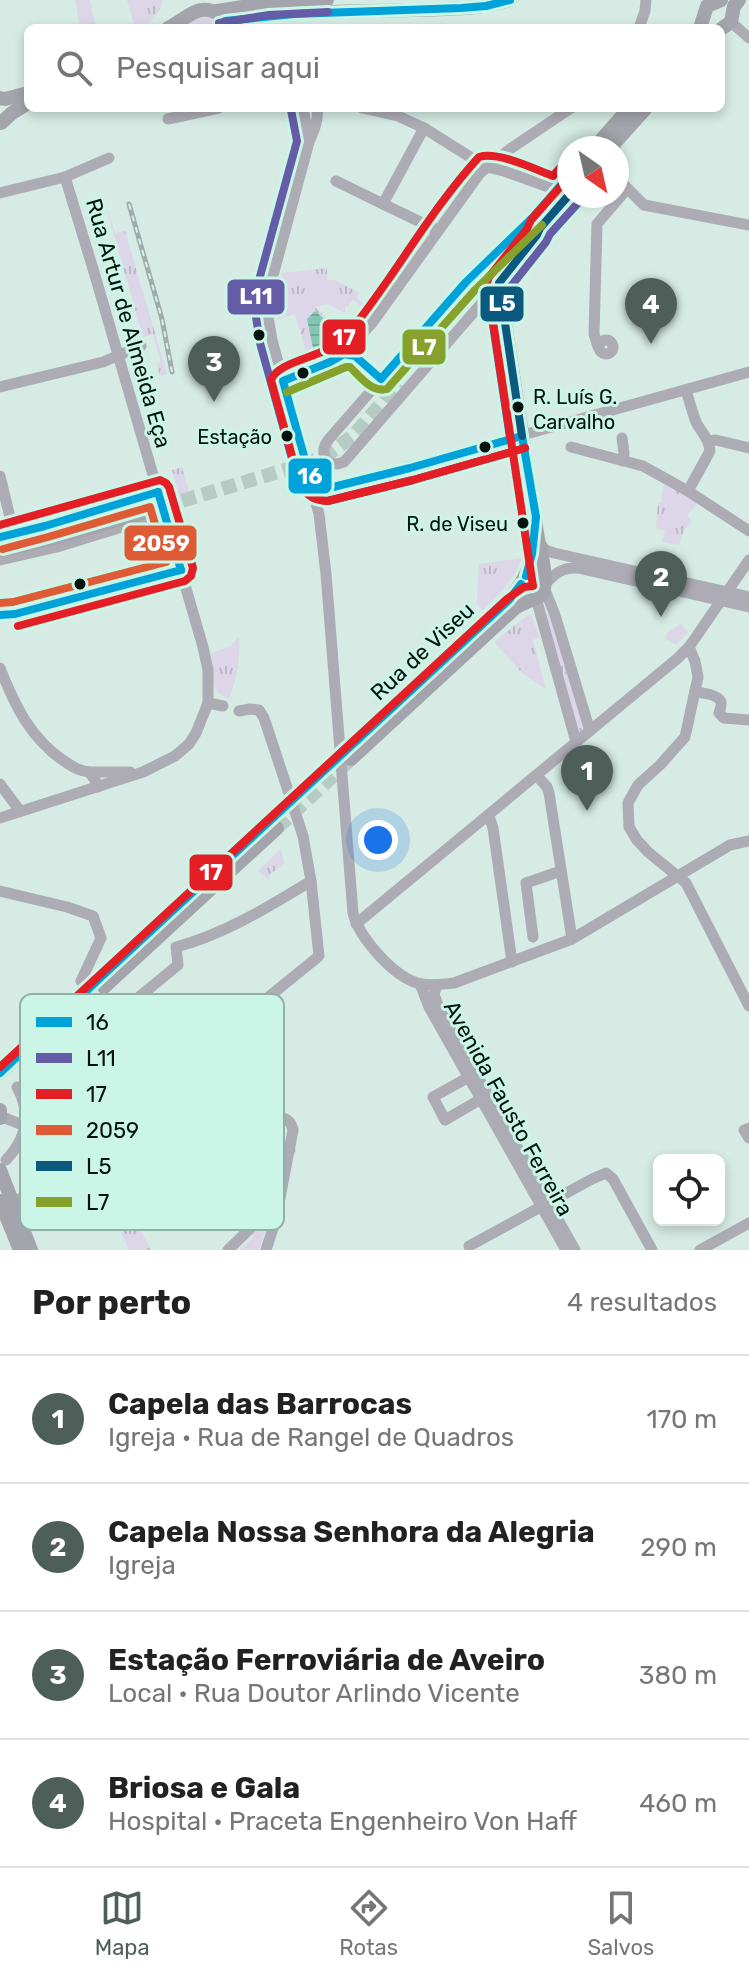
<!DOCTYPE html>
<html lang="pt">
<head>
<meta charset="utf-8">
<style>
	body { margin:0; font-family:Rubik,sans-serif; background:#f6f6f6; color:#222 }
	.controls { position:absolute; right:24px; bottom:24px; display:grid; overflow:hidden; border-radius:12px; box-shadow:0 4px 12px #0003 }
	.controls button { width:72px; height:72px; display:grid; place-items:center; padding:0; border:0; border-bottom:2px solid #e0e0e0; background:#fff; color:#222; font:40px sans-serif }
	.compass { position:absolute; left:557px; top:136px; width:72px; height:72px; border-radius:50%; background:#fff; box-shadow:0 4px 12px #0003; rotate:146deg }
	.you { position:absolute; left:378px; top:840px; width:28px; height:28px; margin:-20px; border:6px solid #fff; border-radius:50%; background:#1a73e8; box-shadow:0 0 0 12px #1a73e833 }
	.badge { display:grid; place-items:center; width:52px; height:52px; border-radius:50%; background:#4e5f59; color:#fff; font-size:26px; font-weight:700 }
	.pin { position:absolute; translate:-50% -66px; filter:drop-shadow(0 2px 4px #0008) }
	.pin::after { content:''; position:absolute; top:42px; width:28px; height:24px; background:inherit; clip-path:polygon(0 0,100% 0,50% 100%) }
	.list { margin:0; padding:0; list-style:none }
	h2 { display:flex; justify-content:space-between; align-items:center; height:104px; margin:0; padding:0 32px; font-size:34px }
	h2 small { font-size:26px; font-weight:400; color:#767676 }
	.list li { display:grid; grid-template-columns:52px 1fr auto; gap:24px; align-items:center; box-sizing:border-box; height:128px; padding:0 32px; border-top:2px solid #e0e0e0 }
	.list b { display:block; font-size:30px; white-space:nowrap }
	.list p { margin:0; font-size:26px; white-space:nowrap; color:#767676 }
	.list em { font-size:26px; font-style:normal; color:#767676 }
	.icon { flex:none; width:44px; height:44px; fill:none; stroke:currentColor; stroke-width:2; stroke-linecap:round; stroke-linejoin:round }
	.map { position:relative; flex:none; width:749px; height:1250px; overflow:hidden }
	.search { position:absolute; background:#fff; box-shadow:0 4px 12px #0003; left:24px; right:24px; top:24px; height:88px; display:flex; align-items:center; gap:20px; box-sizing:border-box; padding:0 28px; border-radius:12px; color:#767676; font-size:30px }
	.sheet { height:616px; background:#fff }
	nav { display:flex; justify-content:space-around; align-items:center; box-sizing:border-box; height:112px; border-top:2px solid #e0e0e0; background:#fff; font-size:22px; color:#767676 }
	nav a { display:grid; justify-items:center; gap:4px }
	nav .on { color:#4e5f59 }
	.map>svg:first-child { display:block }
	.grass { fill:url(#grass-tufts) }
	.garden { fill:#dcd6e8 }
	.water { fill:url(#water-rules) }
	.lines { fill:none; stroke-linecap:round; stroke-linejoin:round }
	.minor-tunnel { stroke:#b6cbc3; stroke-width:11; stroke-dasharray:11 5.5; stroke-linecap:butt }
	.major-tunnel { stroke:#b6cbc3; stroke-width:14; stroke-dasharray:14 7; stroke-linecap:butt }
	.minor { stroke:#adacb5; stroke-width:11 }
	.major { stroke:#a4a4ac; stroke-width:14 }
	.rail-casing { stroke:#a2aaab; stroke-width:5 }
	.rail { stroke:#cbf5e6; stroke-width:2; stroke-dasharray:6; stroke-linecap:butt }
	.bus-1-casing { stroke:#cbf5e6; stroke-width:14 }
	.bus-2-casing { stroke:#cbf5e6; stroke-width:14 }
	.bus-3-casing { stroke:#cbf5e6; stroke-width:14 }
	.bus-4-casing { stroke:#cbf5e6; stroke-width:14 }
	.bus-5-casing { stroke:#cbf5e6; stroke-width:14 }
	.bus-6-casing { stroke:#cbf5e6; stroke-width:14 }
	.bus-1 { stroke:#00a3d9; stroke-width:8 }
	.bus-2 { stroke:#655ca8; stroke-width:8 }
	.bus-3 { stroke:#e41e25; stroke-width:8 }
	.bus-4 { stroke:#df5b35; stroke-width:8 }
	.bus-5 { stroke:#0c5980; stroke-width:8 }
	.bus-6 { stroke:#87a22c; stroke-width:8 }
	.bus-dot { fill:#05130f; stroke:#cbf5e6; stroke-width:3 }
	.labels { text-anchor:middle; stroke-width:6; stroke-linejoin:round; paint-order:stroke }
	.bus-label { font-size:20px; fill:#05130f; stroke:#cbf5e6; text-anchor:end }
	.street-label { font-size:22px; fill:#05130f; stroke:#cbf5e6 }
	.key { fill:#cbf5e6; stroke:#90b1a6; stroke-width:2 }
	.key-label { font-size:22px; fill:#05130f }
	.line-badge { stroke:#cbf5e6; stroke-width:3 }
	.badge-label { font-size:22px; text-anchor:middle; font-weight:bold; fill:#fff }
</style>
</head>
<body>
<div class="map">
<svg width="749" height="1250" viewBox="0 0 749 1250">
	<defs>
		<pattern id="grass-tufts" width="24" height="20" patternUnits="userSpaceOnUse" patternTransform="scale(2)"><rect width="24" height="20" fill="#dcd6e8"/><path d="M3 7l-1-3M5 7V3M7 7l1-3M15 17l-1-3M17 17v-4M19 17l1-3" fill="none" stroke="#bbb7c6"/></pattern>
		<pattern id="water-rules" width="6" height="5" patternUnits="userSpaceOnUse" patternTransform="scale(2)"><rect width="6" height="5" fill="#83c7b2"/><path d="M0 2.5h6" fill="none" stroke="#70aa98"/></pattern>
	</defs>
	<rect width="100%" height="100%" fill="#d5ebe3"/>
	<g class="grass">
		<polygon points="75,0 90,0 96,28 80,28"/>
		<path d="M 127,0 L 163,0 C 159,13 149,28 135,28 Z"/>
		<polygon points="198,13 219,19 214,28 188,28 187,25"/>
		<polygon points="108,210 115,233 125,231 167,374 160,376 157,364 161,362 153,335 143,337 107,210"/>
		<polygon points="327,268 327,280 335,280 360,293 356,297 371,311 369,314 353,300 347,307 345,307 345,313 328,304 315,307 348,338 328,355 309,362 295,314 278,319 282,273"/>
		<polygon points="182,467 191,499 181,502 172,470"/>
		<polygon points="664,484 679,489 698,504 687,515 692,522 684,530 679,545 662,542 665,531 656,528 658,503 661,502"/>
		<path d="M 522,558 C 513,581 500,594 482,610 L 477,604 L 479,564 Z"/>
		<polygon points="549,612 584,729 579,734 546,616"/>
		<polygon points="528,615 531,615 540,637 533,640 546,689 523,674 494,642"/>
		<polygon points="681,624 688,632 676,645 665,638 668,632"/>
		<path d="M 239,636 C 241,658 237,678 229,699 C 206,689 215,673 211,653 L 231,646 Z"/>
		<polygon points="281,849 284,864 269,875 270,878 268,880 258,871"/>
		<polygon points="127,1198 133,1216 151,1250 129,1250 109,1204"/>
	</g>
	<polygon class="garden" points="258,1224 264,1225 266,1228 259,1250 240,1250 254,1236 250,1231"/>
	<polygon class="water" points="315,311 347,339 326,353 314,353 307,319"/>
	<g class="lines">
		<polyline class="minor-tunnel" points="84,1051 96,1066"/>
		<g class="major-tunnel">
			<polyline points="142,513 311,462 331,452 354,435 399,383"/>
			<polyline points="277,828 350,760"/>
		</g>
		<g class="minor">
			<polyline points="731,22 749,38"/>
			<polyline points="639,28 645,11 646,0"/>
			<polyline points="303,108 309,141"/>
			<path d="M 317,108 C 319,119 314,131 309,142 L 268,294 L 268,317 L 272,340 L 319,514 L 326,574 L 353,913 C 359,938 396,980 422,984 C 433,986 444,984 454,983 L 572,939 L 730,845 L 749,841"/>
			<polyline points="362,108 398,116 424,128 486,167 504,171 557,190"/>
			<polyline points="168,119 219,108"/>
			<polyline points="424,128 383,204 437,230"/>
			<polyline points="336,181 383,204"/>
			<polyline points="620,181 644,205 749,225"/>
			<polyline points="0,193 65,177 109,158"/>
			<path d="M 488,262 L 466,282 L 329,439 C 322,448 322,454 329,463 L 337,464 L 344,462 L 499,283"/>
			<circle cx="606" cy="347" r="7"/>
			<polyline points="598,347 594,334 597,224 627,189"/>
			<polyline points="344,354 355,356 381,379"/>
			<polyline points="283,381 330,362 344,354 372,323 480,173 510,149 571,108"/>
			<polyline points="0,387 103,362 141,346"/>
			<path d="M 686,390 C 689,400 692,411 696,422 C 701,432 709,438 710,451 L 688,491"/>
			<polyline points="622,438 624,453 623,461"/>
			<polyline points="709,441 716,440 749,448"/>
			<polyline points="571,447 643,466 688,491 749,531"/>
			<polyline points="0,476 14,534"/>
			<path d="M 311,481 C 323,492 333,487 347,484 L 749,372"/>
			<polyline points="0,537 45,526 158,492"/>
			<polyline points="540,543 545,550 554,553 749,597"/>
			<polyline points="0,560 57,547 164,514"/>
			<path d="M 545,584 C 556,573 562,567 578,568 L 749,607"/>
			<polyline points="545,590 555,615 590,731"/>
			<polyline points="536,598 576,742"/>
			<polyline points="689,647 695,661 698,677 685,737 660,765 638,785 628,803 629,827 637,840 648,852 686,883 749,1006"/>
			<path d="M 0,668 C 15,706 31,740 67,763 C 75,768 80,771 89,772 L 95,780 L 98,787"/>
			<path d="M 695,692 C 702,693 718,694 721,702 C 722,705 720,709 719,713 L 724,718 L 749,720"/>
			<polyline points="208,703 223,706"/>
			<polyline points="89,772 130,772"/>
			<polyline points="537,776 547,787 549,793 572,939"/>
			<polyline points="0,784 20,811"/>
			<polyline points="489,816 493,828 512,962"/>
			<polyline points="0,818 143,772 175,756 189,744 196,733 208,703 208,670 203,647 94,272 65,177"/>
			<polyline points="0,891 67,907 93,916 101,938 81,981 89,988"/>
			<polyline points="356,924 678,658 689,647 749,560"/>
			<polyline points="533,937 526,883 561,871"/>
			<polyline points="420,984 429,1007 566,1250"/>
			<polyline points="437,985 434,994 439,1008 575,1250"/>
			<polyline points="96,1066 115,1093 137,1106"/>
			<path d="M 49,1071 L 178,965 L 176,947 C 225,934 268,907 311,881"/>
			<polyline points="469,1077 433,1097 445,1120 481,1099"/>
			<path d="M 0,1116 C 8,1119 17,1123 25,1126 C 57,1134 90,1111 115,1093"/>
			<polyline points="56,1125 72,1158"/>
			<polyline points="749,1128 744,1130 749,1138"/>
			<polyline points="270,1145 290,1150"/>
			<path d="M 6,1160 C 26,1139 32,1114 17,1087"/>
			<polyline points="46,1179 69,1205 77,1205 132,1193 202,1163 265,1128 277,1117 261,1111 166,1099 156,1090"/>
			<polyline points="14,1204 319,956 311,881 303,836 264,718 259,710 250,709 239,711"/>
			<polyline points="469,1246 592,1179 606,1173 613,1179 652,1250"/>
			<polyline points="228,1250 259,1220 276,1219"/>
			<path d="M 266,1250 L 276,1219 L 293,1130 C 291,1121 287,1118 277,1117"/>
			<polyline points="700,1250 749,1223"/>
		</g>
		<g class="major">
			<polyline points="217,11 268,3 327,0"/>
			<path d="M 225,21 C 286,11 349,12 411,10 C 444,9 478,10 510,0"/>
			<path d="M 168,28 C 188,18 200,0 222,16"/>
			<polyline points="700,28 707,6 721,0"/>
			<polyline points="721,29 731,22 734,6 739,0"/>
			<polyline points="0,98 5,99 28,93"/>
			<polyline points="1,123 12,113 28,103"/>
			<polyline points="594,148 629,108"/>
			<polyline points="610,148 646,108"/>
			<polyline points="532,234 540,228 569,195"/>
			<polyline points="394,379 569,176"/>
			<polyline points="0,550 52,539 142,513"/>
			<path d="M 440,664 C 467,639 511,606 526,574 C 532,562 532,550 533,537"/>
			<path d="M 351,759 L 515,608 C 524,602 531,601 539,597 C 551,590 541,551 538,539 L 499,283 L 537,235 L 540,228"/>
			<polyline points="104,987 277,828"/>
			<polyline points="0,1073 100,978 277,815"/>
			<polyline points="0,1110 0,1118"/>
			<polyline points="0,1170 31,1250"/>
			<polyline points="0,1201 20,1250"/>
		</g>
		<g class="rail-casing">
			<polyline id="rail" points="129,204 162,319 172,372"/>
		</g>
		<use href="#rail" class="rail"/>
		<g class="bus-1-casing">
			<g id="bus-1">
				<polyline points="221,28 225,21 294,14 461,8 486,6 510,0"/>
				<polyline points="158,492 181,570"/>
				<polyline points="0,537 45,526 158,492"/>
				<polyline points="526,576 532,554 536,517 522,436 410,468 325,489 318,487 311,481 283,381 330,362 344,354 355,356 381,379 466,282 534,216 569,176"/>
				<polyline points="0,615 15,614 181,570"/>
				<polyline points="0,1073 100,978 509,600 521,584"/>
			</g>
		</g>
		<g class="bus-2-casing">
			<g id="bus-2">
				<polyline points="219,23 269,15 328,12"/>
				<polyline points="291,110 297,141 256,291 256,317 260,343 299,484"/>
				<polyline points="487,285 510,438"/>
				<polyline points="508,290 546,242 550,234 578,203"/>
				<polyline points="303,490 313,498 327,501 413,480 525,448"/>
			</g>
		</g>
		<g class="bus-3-casing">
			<g id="bus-3">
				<path d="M 525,448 L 413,480 L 328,501 C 316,501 306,495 300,485 L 271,380 C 278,361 323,357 339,342 C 358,324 373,301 388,280 C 417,238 445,194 479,157 C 498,151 534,169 553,176 L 560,168"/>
				<polyline points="0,525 160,480 166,483 169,487 193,568 191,576 185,581 18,626"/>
				<polyline points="0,1067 507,599 524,587 533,586 487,282 489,277 527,229 531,220 560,187"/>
			</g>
		</g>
		<g class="bus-4-casing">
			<polyline id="bus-4" points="0,603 13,602 166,562 150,507 48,537 3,549"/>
		</g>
		<g class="bus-5-casing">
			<polyline id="bus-5" points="522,436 499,283 537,235 540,228 569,195"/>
		</g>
		<g class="bus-6-casing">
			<path id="bus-6" d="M 287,392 L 346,367 L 350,367 C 360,377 372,393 387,389 L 475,290 L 542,225"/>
		</g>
		<use href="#bus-1" class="bus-1"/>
		<use href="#bus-2" class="bus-2"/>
		<use href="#bus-3" class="bus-3"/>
		<use href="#bus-4" class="bus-4"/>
		<use href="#bus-5" class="bus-5"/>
		<use href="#bus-6" class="bus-6"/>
	</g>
	<g class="bus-dot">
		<circle cx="259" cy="335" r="7"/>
		<circle cx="303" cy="373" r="7"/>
		<circle cx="518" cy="407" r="7"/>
		<circle cx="287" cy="436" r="7"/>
		<circle cx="485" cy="447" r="7"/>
		<circle cx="523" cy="523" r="7"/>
		<circle cx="80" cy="584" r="7"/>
	</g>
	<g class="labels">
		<g class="bus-label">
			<text x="533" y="404" text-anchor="start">R. Luís G.<tspan x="533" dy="25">Carvalho</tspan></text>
			<text x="272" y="444">Estação</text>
			<text x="508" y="531">R. de Viseu</text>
		</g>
		<g class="street-label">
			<text transform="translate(129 323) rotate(74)" y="8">Rua Artur de Almeida Eça</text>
			<text transform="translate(422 651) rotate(-43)" y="8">Rua de Viseu</text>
			<text transform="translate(509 1108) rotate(61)" y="8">Avenida Fausto Ferreira</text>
		</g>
	</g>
	<rect x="20" y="994" width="264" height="236" rx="12" class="key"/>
	<rect x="36" y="1017" width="36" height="10" fill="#00a3d9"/>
	<rect x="36" y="1053" width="36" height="10" fill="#655ca8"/>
	<rect x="36" y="1089" width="36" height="10" fill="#e41e25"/>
	<rect x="36" y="1125" width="36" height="10" fill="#df5b35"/>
	<rect x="36" y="1161" width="36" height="10" fill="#0c5980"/>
	<rect x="36" y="1197" width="36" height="10" fill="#87a22c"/>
	<g class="key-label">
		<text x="86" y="1030">16</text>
		<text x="86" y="1066">L11</text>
		<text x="86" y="1102">17</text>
		<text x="86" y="1138">2059</text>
		<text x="86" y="1174">L5</text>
		<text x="86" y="1210">L7</text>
	</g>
	<g class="line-badge">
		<rect x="226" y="278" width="60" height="38" rx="8" fill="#655ca8"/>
		<rect x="479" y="285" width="46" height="38" rx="8" fill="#0c5980"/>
		<rect x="321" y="318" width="46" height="38" rx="8" fill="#e41e25"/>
		<rect x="401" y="328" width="46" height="38" rx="8" fill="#87a22c"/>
		<rect x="287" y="457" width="46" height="38" rx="8" fill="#00a3d9"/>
		<rect x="123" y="524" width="75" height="38" rx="8" fill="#df5b35"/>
		<rect x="188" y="853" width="46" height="39" rx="8" fill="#e41e25"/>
	</g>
	<g class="badge-label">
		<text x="256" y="304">L11</text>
		<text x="502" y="311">L5</text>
		<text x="344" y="345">17</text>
		<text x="424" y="355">L7</text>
		<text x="310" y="484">16</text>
		<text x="161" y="551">2059</text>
		<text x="211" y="880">17</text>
	</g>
</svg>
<div class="controls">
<button><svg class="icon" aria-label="locate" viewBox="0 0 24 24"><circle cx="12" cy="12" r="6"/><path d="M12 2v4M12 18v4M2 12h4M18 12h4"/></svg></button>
</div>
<svg class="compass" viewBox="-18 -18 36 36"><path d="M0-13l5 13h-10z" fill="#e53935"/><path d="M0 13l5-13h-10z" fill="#767676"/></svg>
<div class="you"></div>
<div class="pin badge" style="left:587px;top:811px">1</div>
<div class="pin badge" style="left:661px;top:617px">2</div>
<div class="pin badge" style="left:214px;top:402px">3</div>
<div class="pin badge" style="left:651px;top:344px">4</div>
<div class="search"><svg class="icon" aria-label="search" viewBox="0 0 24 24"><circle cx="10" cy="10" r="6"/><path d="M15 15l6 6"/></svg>Pesquisar aqui</div>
</div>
<section class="sheet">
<h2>Por perto<small>4 resultados</small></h2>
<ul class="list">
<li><span class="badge">1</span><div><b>Capela das Barrocas</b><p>Igreja · Rua de Rangel de Quadros</p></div><em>170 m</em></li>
<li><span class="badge">2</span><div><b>Capela Nossa Senhora da Alegria</b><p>Igreja</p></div><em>290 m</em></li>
<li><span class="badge">3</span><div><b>Estação Ferroviária de Aveiro</b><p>Local · Rua Doutor Arlindo Vicente</p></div><em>380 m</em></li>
<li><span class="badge">4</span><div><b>Briosa e Gala</b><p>Hospital · Praceta Engenheiro Von Haff</p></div><em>460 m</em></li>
</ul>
</section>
<nav>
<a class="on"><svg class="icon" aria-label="map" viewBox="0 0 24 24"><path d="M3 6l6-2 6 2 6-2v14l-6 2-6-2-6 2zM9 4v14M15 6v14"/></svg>Mapa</a>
<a><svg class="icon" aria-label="directions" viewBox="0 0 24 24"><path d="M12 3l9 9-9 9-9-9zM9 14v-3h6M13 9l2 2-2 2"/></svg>Rotas</a>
<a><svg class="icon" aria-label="saved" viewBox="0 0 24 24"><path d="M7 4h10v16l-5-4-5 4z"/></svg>Salvos</a>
</nav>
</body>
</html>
